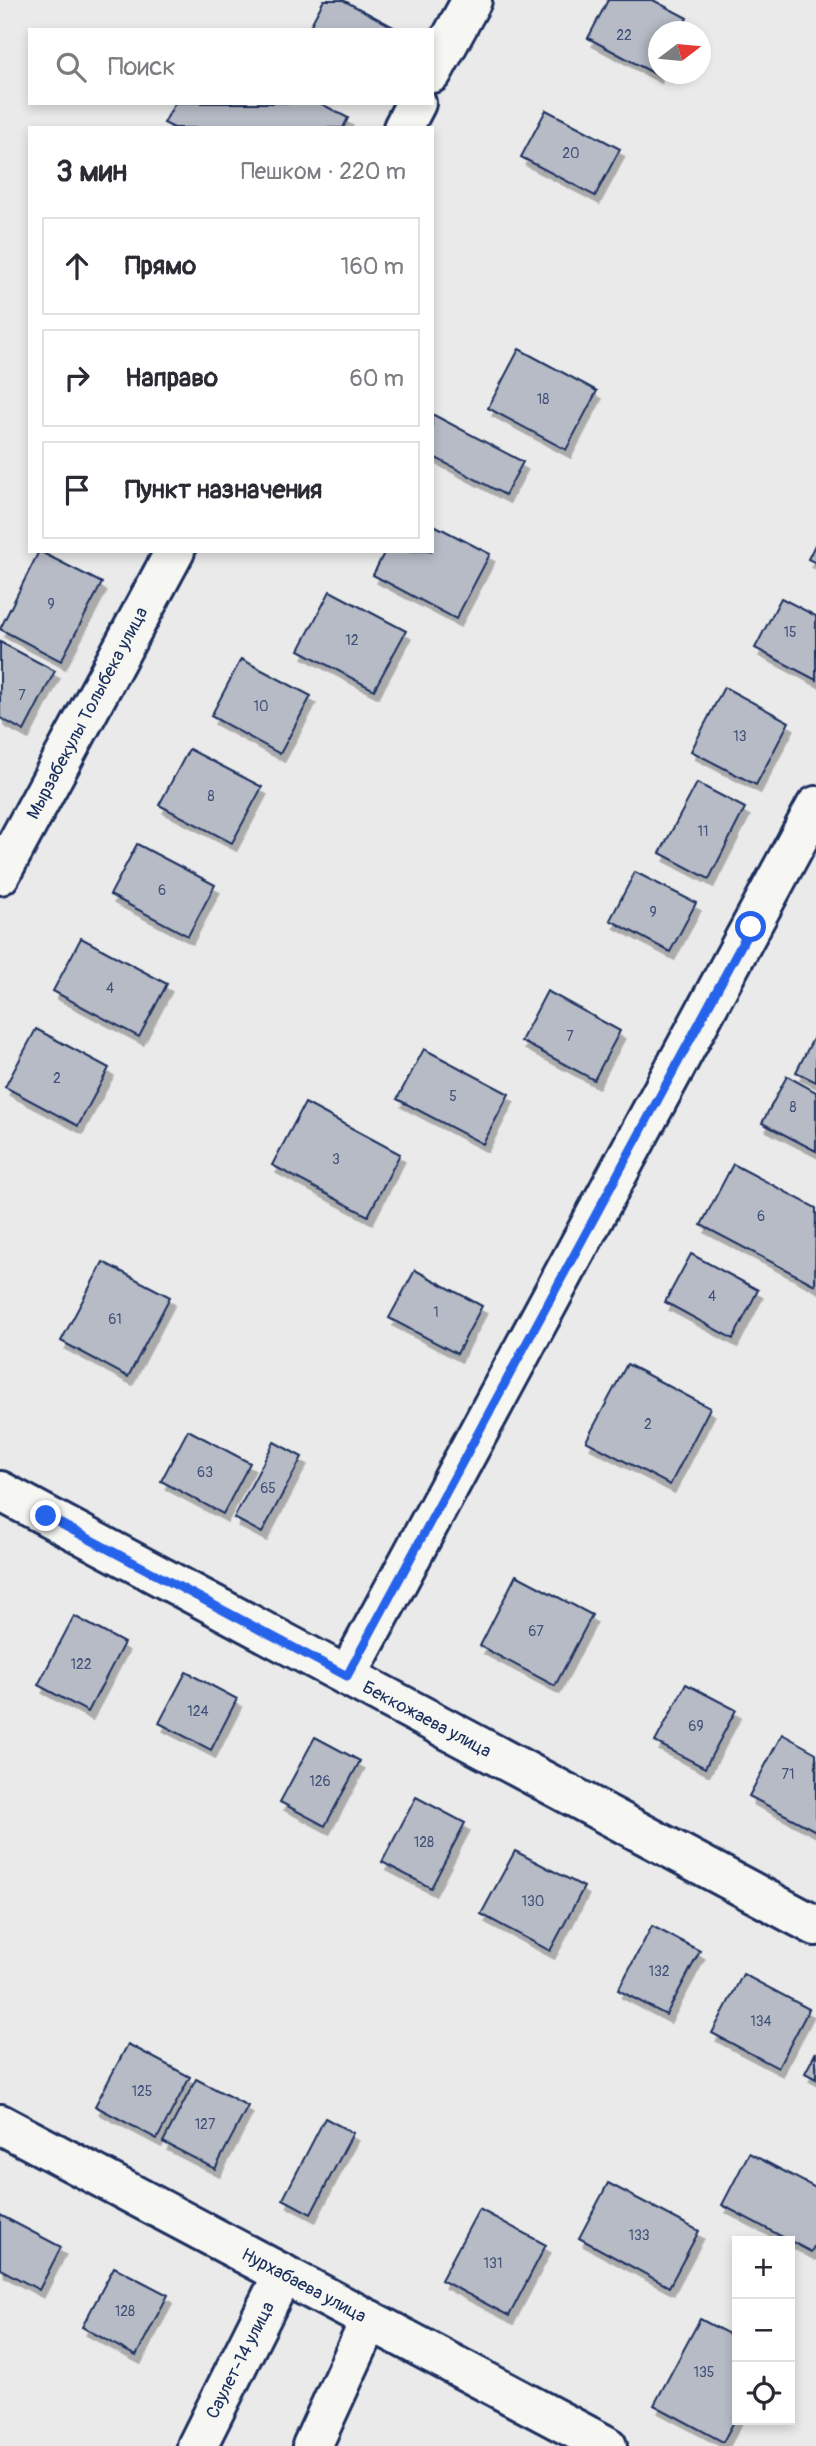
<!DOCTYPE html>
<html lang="ru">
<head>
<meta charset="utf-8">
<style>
	body { margin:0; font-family:Pangolin,sans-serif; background:#f2f2f3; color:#2b2b33 }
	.controls { position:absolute; right:21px; bottom:21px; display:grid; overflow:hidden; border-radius:0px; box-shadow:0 4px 10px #0003 }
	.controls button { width:63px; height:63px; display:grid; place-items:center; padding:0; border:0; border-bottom:2px solid #e1e1e2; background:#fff; color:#2b2b33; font:35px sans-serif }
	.compass { position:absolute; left:648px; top:21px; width:63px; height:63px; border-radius:50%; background:#fff; box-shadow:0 4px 10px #0003; rotate:74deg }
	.stop { position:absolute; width:21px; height:21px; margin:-16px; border:5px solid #2563eb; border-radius:50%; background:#fff }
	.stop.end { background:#2563eb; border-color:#fff; box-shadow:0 2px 7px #0008 }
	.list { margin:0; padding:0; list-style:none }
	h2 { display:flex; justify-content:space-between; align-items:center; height:91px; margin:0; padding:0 28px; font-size:30px }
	h2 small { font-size:23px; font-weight:400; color:#7c7c81 }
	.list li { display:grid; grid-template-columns:46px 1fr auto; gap:21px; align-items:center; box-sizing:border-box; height:98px; margin:0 14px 14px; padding:0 14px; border:2px solid #e1e1e2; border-radius:0px }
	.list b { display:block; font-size:26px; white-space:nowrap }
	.list em { font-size:23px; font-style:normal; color:#7c7c81 }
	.icon { flex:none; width:38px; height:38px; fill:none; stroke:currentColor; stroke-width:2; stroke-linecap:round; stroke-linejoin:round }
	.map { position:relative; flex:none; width:816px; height:2446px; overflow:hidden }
	.search { position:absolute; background:#fff; box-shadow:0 4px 10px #0003; left:28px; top:28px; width:406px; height:77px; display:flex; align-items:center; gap:18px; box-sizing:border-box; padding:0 24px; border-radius:0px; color:#7c7c81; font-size:26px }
	.panel { position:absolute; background:#fff; box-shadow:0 4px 10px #0003; left:28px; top:126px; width:406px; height:427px; border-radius:0px }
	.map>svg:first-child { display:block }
	.building { fill:#b6bbc6; stroke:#1b2f5e; stroke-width:2; filter:url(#shadow) }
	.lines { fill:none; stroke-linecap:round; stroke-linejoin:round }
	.minor-casing { stroke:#1b2f5e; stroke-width:44 }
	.minor { stroke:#f6f6f2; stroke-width:38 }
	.route { stroke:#2563eb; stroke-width:9 }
	.labels { text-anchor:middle; stroke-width:5; stroke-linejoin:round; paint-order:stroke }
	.number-label { font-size:14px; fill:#425278 }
	.street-label { font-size:18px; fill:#1b2f5e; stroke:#f6f6f2 }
</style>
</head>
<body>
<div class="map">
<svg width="816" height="2446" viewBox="0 0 816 2446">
	<defs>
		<filter id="shadow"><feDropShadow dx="4.5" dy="8" stdDeviation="0" flood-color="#0004"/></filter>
	</defs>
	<rect width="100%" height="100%" fill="#e9eae9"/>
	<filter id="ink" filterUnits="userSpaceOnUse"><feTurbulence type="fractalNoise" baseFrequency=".0143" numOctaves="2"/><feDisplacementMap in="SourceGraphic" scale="14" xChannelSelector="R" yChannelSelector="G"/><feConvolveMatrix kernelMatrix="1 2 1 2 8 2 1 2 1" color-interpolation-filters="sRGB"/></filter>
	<g filter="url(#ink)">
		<g class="building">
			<polygon points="324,0 343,0 399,30 308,30"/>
			<polygon points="608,0 653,0 687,18 680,32 658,32 657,75 588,38"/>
			<polygon points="175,103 320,103 348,118 343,128 174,128 164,123"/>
			<polygon points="546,110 620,149 595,196 521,157"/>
			<polygon points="519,349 597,391 566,450 488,408"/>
			<polygon points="432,414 523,462 505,495 432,456"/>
			<polygon points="432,524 490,554 456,619 373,575 385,551 432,551"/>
			<polygon points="816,543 816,563 808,559"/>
			<polygon points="39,551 102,583 61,661 0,629"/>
			<polygon points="330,591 406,631 374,690 299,650"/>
			<polygon points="781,598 816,616 816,680 755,648"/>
			<polygon points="0,642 55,671 24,731 0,718"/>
			<polygon points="241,659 311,696 280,754 211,716"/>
			<polygon points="724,687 789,722 756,785 691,751"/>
			<polygon points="189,749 262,787 232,843 159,805"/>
			<polygon points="697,783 745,808 709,879 660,853"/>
			<polygon points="137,844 215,885 188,936 110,895"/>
			<polygon points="635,872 696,903 670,952 610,920"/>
			<polygon points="81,938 167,984 139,1037 53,991"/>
			<polygon points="547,991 620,1031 594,1080 521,1041"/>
			<polygon points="36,1029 109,1068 78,1126 5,1087"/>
			<polygon points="816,1033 816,1082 796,1072"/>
			<polygon points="424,1049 509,1094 483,1144 397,1099"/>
			<polygon points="787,1076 816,1092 816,1151 762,1123"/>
			<polygon points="305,1103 400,1154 368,1216 272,1165"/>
			<polygon points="733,1164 816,1208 815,1285 701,1225"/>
			<polygon points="691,1254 758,1290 733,1339 665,1302"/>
			<polygon points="103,1262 170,1297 128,1377 61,1341"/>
			<polygon points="415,1270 482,1306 457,1354 389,1318"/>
			<polygon points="627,1364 710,1408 670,1485 586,1441"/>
			<polygon points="188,1430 250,1463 223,1514 161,1481"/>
			<polygon points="274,1442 302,1457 262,1533 234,1518"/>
			<polygon points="516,1575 592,1615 555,1686 480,1646"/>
			<polygon points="74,1616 124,1643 88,1712 38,1685"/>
			<polygon points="186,1672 237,1699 211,1750 159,1723"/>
			<polygon points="686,1684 736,1710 705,1768 655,1742"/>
			<polygon points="782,1734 816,1753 816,1831 749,1796"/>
			<polygon points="315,1737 360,1761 325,1826 280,1802"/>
			<polygon points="416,1797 465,1823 431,1888 382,1862"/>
			<polygon points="515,1851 584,1887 550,1951 481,1914"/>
			<polygon points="652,1926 700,1951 666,2015 618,1990"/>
			<polygon points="743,1974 809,2009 778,2068 712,2033"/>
			<polygon points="128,2044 190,2077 157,2139 95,2106"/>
			<polygon points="816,2052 816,2079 805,2073"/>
			<polygon points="196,2079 248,2106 215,2169 163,2142"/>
			<polygon points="325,2118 353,2133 311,2214 283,2199"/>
			<polygon points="749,2153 816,2188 816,2243 811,2252 722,2205"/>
			<polygon points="608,2183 699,2231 669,2287 579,2238"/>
			<polygon points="479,2209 546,2245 509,2316 441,2280"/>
			<polygon points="0,2215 61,2247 39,2290 0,2269"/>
			<polygon points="114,2267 168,2295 136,2356 82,2327"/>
			<polygon points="700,2319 737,2338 737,2416 723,2442 654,2405"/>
		</g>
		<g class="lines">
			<g class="minor-casing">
				<g id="minor">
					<polyline points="432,73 472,0"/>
					<polyline points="403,128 416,103"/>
					<polyline points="0,875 175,551"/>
					<polyline points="0,1491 816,1926"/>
					<polyline points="347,1676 816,806"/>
					<polyline points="0,2124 607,2446"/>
					<polyline points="197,2446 283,2274"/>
					<polyline points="312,2446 370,2320"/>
				</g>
			</g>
			<use href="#minor" class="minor"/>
		</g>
	</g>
	<g class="lines" filter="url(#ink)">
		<polyline class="route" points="46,1516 347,1676 751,927"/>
	</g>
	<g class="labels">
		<g class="number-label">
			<text x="624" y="40">22</text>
			<text x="571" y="158">20</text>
			<text x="543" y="404">18</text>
			<text x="51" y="609">9</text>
			<text x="790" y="637">15</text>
			<text x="352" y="645">12</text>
			<text x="22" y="700">7</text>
			<text x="261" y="711">10</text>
			<text x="740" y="741">13</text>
			<text x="211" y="801">8</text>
			<text x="703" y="836">11</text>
			<text x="162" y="895">6</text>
			<text x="653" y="917">9</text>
			<text x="110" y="993">4</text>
			<text x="570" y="1041">7</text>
			<text x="57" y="1083">2</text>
			<text x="453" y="1101">5</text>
			<text x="793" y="1112">8</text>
			<text x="336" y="1164">3</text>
			<text x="761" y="1221">6</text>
			<text x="712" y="1301">4</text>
			<text x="436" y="1317">1</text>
			<text x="115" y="1324">61</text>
			<text x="648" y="1429">2</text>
			<text x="205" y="1477">63</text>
			<text x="268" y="1493">65</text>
			<text x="536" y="1636">67</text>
			<text x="81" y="1669">122</text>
			<text x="198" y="1716">124</text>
			<text x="696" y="1731">69</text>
			<text x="788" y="1779">71</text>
			<text x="320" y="1786">126</text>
			<text x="424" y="1847">128</text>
			<text x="533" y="1906">130</text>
			<text x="659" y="1976">132</text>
			<text x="761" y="2026">134</text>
			<text x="142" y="2096">125</text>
			<text x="205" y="2129">127</text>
			<text x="639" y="2240">133</text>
			<text x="493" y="2268">131</text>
			<text x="125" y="2316">128</text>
			<text x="704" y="2377">135</text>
		</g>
		<g class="street-label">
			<text transform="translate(87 713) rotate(-62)" y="6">Мырзабекулы Толыбека улица</text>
			<text transform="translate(427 1719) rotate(28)" y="6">Беккожаева улица</text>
			<text transform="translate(304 2285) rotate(28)" y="6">Нурхабаева улица</text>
			<text transform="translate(240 2360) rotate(-63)" y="6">Саулет-14 улица</text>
		</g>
	</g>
</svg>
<div class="controls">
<button>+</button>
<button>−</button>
<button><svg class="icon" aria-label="locate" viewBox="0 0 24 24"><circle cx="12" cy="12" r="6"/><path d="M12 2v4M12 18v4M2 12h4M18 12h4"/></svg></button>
</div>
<svg class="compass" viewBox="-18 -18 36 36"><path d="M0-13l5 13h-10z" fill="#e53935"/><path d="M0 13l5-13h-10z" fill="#7c7c81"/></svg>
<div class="stop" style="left:751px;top:927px"></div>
<div class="stop end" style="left:46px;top:1516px"></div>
<div class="search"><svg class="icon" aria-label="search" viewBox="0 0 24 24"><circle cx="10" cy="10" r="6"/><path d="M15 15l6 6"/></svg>Поиск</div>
<section class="panel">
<h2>3 мин<small>Пешком · 220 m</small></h2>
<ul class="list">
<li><svg class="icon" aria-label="ahead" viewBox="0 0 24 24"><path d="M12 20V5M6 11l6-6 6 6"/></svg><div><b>Прямо</b></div><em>160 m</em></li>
<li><svg class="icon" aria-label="right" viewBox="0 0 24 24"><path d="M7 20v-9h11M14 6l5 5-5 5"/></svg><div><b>Направо</b></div><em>60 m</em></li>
<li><svg class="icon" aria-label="arrive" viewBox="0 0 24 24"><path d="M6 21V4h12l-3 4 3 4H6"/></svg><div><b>Пункт назначения</b></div></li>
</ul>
</section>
</div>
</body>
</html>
